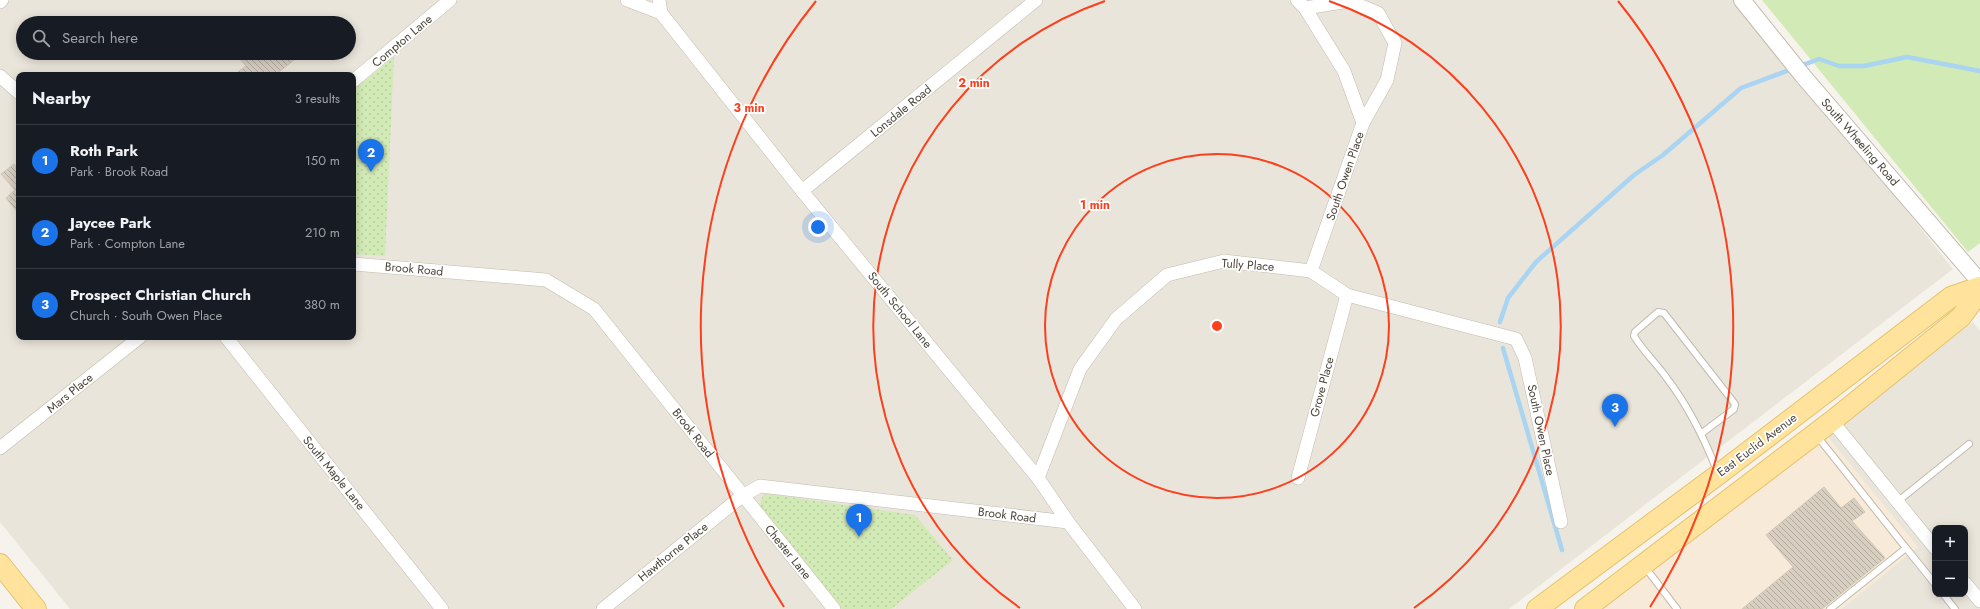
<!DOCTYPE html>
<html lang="en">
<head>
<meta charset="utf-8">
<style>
	body { margin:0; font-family:Jost,sans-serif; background:#20242c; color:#f1f3f6 }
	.controls { position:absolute; right:12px; bottom:12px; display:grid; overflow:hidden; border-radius:8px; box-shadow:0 2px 10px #0003 }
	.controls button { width:36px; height:36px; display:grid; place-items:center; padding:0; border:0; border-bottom:1px solid #363941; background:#171b24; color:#f1f3f6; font:20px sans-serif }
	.you { position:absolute; left:818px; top:227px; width:14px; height:14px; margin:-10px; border:3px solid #fff; border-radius:50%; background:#1a73e8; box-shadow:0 0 0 6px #1a73e833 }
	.badge { display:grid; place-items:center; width:26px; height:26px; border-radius:50%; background:#1a73e8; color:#fff; font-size:13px; font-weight:700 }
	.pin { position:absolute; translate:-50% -33px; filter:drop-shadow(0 1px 2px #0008) }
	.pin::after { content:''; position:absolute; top:21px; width:14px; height:12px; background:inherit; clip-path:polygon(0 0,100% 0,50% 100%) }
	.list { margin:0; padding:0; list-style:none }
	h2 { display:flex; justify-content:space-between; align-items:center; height:52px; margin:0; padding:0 16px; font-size:17px }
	h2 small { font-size:13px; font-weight:400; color:#9ea1a6 }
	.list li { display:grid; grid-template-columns:26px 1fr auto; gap:12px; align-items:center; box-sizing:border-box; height:72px; padding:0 16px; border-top:1px solid #363941 }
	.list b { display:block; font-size:15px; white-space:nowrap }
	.list p { margin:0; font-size:13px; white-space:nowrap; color:#9ea1a6 }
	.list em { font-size:13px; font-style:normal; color:#9ea1a6 }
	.icon { flex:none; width:22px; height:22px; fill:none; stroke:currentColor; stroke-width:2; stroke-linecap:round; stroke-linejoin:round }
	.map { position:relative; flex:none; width:1980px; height:609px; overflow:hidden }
	.search { position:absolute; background:#171b24; box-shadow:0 2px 10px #0003; left:16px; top:16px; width:340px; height:44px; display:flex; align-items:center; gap:10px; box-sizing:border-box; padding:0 14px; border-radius:22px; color:#9ea1a6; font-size:15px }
	.panel { position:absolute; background:#171b24; box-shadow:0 2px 10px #0003; left:16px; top:72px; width:340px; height:268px; border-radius:8px }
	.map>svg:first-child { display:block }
	.residential { fill:#eae5da; fill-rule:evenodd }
	.commercial { fill:#f7ead8 }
	.grass { fill:#d2eab5 }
	.park { fill:url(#park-dots) }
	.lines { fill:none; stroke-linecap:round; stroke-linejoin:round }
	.stream { stroke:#a9d4f2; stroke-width:4.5 }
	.building { fill:url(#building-back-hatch); stroke:#d3c7b4 }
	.service-casing { stroke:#c2bbae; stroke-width:8 }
	.minor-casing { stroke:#c2bbae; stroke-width:14 }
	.tertiary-casing { stroke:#c2bbae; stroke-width:18 }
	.primary-casing { stroke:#e6c16a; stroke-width:22 }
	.service { stroke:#fff; stroke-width:6 }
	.minor { stroke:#fff; stroke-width:13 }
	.tertiary { stroke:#fff; stroke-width:16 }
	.primary { stroke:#ffe39c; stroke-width:20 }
	.ring { fill:none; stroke:#fc3f1d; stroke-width:2 }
	.labels { text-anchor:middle; stroke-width:3.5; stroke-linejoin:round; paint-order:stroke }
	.street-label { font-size:12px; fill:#4b4439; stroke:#fff }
	.centre { fill:#fc3f1d; stroke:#fff; stroke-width:2 }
	.ring-label { font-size:12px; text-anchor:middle; font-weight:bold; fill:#fc3f1d; stroke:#fff; stroke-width:3.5; stroke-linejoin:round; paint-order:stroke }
</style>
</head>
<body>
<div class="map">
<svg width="1980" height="609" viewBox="0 0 1980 609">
	<defs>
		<pattern id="park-dots" width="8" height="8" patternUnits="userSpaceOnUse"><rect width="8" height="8" fill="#d2eab5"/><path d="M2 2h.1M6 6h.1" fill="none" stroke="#b6ca9c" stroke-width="1.8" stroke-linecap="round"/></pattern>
		<pattern id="building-back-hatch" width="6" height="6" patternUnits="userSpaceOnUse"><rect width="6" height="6" fill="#d8cfc1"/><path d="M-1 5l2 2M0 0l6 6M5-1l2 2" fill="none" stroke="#b1aa9e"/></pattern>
	</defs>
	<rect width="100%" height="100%" fill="#f6f3ec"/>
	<g class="residential">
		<path d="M 0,0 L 1740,0 L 1953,269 L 1509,609 L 70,609 L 0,522 ZM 23,23 L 349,23 L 349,53 L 23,53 ZM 19,75 L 353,75 L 353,337 L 19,337 Z"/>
		<path d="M 1973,322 L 1980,331 L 1980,609 L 1841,609 L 1917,547 L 1827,436 ZM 1935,528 L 1965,528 L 1965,594 L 1935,594 Z"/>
	</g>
	<polygon class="commercial" points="1827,436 1918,547 1841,609 1597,609"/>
	<polygon class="grass" points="1762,0 1980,0 1980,243 1968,252"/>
	<g class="park">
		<polygon points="394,57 385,256 353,254 353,90"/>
		<polygon points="769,494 915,515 953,560 891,609 842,609 761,509 760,504 763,495"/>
	</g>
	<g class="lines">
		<g class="stream">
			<polyline points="1500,322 1508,298 1536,262 1634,175 1663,155 1741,88 1819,59 1839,66 1864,66 1907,57 1980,71"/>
			<polyline points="1503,348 1562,550"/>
		</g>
	</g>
	<g class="building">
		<polygon points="246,53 303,53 275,75 234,75 246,66 239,58"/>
		<polygon points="14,164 19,170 19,214 6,198 15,190 1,174"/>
		<polygon points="1824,487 1841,508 1854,498 1865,512 1852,521 1885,558 1822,609 1742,609 1793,567 1766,535"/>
	</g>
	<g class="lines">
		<g class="service-casing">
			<g id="service">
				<path d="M 1702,433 L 1734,409 L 1735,404 L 1664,313 L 1658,312 L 1635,332 L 1634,336 C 1643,351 1656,363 1666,377 C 1688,406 1704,437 1717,471"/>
				<polyline points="1817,436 1906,548 1830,609"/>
				<polyline points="1897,502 1969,444"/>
				<polyline points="1906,548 1935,584"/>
				<polyline points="1645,567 1677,609"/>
				<polyline points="1943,594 1955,609"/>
			</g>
		</g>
		<g class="minor-casing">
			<g id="minor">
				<polyline points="627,0 661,13"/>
				<polyline points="659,0 661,13 802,191 1038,478 1068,522 1135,609"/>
				<polyline points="1297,0 1305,8 1344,71 1363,123"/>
				<polyline points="0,2 2,0"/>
				<polyline points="1305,8 1349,1 1378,13 1395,43 1387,80 1363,123 1311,271"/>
				<polyline points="0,76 19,93"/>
				<polyline points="353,81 450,0"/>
				<polyline points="802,191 1036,0"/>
				<polyline points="353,264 546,280 594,309 834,609"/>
				<polyline points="226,337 442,609"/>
				<polyline points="1832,421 1935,548"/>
				<polyline points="0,448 140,337"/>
				<polyline points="1038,478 1080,369 1116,319 1167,275 1224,261 1311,271 1347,295 1516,339 1525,358 1561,522"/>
				<polyline points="1298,478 1347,295"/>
				<polyline points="1965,583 1980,601"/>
				<polyline points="603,609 742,496 760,486 1068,522"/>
			</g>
		</g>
		<g class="tertiary-casing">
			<polyline id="tertiary" points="1742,0 1803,76 1980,282"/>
		</g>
		<g class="primary-casing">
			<g id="primary">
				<polyline points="0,564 36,609"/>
				<polyline points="1537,609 1719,474 1951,297 1980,287"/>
				<polyline points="1585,609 1832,421 1961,317 1980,291"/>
			</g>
		</g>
		<use href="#service" class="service"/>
		<use href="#minor" class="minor"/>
		<use href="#tertiary" class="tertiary"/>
		<use href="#primary" class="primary"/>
	</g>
	<g class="ring">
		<circle cx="1217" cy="326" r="172"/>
		<path d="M1020 608A344 344 0 0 1 1105 1M1329 1A344 344 0 0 1 1414 608"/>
		<path d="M784 607A516 516 0 0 1 816 1M1618 1A516 516 0 0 1 1650 607"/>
	</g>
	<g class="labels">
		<g class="street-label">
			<text transform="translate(402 41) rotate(-40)" y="4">Compton Lane</text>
			<text transform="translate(901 111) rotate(-39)" y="4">Lonsdale Road</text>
			<text transform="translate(1860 142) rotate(49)" y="4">South Wheeling Road</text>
			<text transform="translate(1345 176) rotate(-71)" y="4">South Owen Place</text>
			<text transform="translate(1248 265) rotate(4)" y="4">Tully Place</text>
			<text transform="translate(414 269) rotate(5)" y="4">Brook Road</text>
			<text transform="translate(900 310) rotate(51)" y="4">South School Lane</text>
			<text transform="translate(1322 387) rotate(-75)" y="4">Grove Place</text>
			<text transform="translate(70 393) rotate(-39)" y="4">Mars Place</text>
			<text transform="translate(1541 430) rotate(78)" y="4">South Owen Place</text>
			<text transform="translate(693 433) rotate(52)" y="4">Brook Road</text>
			<text transform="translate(1757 445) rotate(-37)" y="4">East Euclid Avenue</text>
			<text transform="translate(334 473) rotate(51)" y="4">South Maple Lane</text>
			<text transform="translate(1007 515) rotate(7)" y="4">Brook Road</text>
			<text transform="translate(673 552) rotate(-39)" y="4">Hawthorne Place</text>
			<text transform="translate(788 552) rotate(51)" y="4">Chester Lane</text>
		</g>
	</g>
	<circle cx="1217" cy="326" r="6" class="centre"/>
	<g class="ring-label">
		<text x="974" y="87">2 min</text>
		<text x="749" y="112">3 min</text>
		<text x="1095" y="209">1 min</text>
	</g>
</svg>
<div class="controls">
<button>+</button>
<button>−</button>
</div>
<div class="you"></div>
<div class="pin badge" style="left:859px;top:537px">1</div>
<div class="pin badge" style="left:371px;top:172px">2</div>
<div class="pin badge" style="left:1615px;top:427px">3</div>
<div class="search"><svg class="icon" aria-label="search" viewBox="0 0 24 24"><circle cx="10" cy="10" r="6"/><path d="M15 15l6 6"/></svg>Search here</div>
<section class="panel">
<h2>Nearby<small>3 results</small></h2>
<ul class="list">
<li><span class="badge">1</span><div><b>Roth Park</b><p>Park · Brook Road</p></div><em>150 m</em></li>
<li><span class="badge">2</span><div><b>Jaycee Park</b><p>Park · Compton Lane</p></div><em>210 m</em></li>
<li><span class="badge">3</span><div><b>Prospect Christian Church</b><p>Church · South Owen Place</p></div><em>380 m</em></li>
</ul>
</section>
</div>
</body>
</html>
